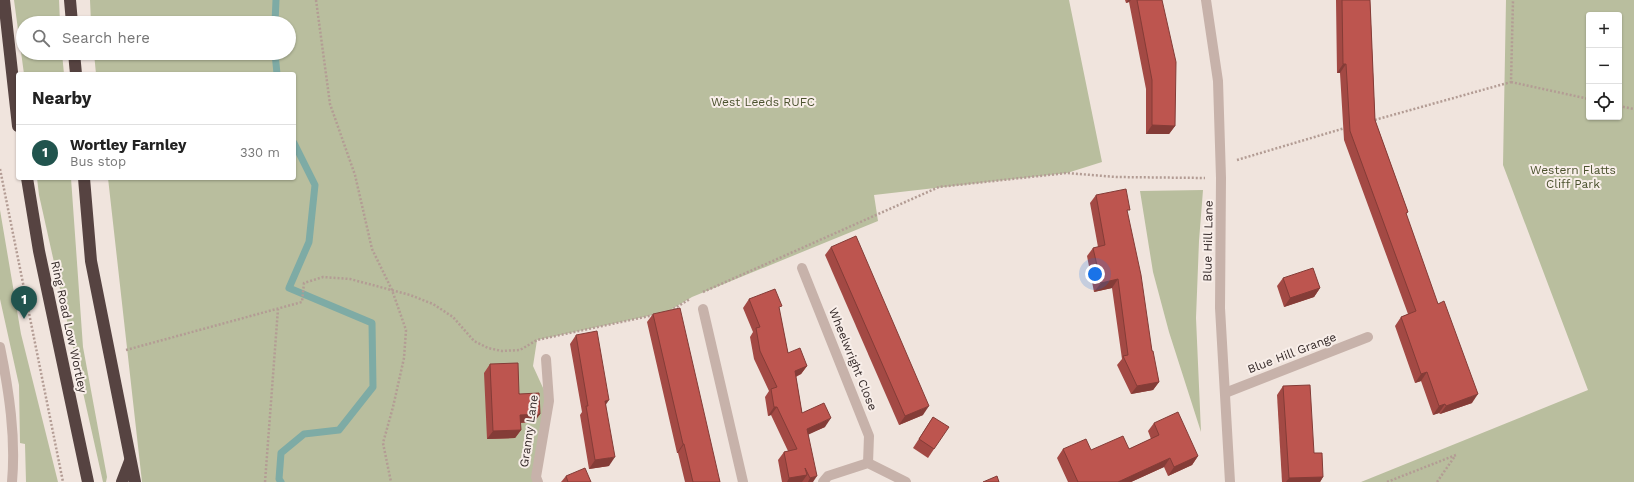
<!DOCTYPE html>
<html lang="en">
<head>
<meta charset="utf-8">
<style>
	body { margin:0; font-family:"Work Sans",sans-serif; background:#f6f6f6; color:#222 }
	.controls { position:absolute; right:12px; top:12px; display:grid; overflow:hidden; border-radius:4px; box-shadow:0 1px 3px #0004 }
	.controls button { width:36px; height:36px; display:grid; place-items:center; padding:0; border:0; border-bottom:1px solid #e0e0e0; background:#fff; color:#222; font:20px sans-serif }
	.you { position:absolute; left:1095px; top:274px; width:14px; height:14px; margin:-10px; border:3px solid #fff; border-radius:50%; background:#1a73e8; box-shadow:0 0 0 6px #1a73e833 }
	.badge { display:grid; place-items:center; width:26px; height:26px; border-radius:50%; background:#21544e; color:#fff; font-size:13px; font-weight:700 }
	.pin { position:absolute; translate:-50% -33px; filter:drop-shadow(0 1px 2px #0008) }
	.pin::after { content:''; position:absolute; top:21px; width:14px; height:12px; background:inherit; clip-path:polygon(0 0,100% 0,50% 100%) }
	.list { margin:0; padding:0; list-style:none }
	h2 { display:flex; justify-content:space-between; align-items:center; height:52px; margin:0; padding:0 16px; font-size:17px }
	h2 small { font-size:13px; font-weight:400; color:#767676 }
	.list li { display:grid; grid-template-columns:26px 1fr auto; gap:12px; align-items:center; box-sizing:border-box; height:56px; padding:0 16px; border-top:1px solid #e0e0e0 }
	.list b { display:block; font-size:15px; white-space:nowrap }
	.list p { margin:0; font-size:13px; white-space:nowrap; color:#767676 }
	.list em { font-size:13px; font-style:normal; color:#767676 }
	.icon { flex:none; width:22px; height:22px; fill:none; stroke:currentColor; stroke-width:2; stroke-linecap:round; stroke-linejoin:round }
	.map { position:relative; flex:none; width:1634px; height:482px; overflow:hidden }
	.search { position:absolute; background:#fff; box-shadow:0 1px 3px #0004; left:16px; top:16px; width:280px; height:44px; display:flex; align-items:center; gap:10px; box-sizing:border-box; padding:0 14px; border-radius:22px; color:#767676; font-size:15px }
	.panel { position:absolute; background:#fff; box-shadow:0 1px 3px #0004; left:16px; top:72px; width:280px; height:108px; border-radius:4px }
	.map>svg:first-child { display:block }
	.green { fill:#b9be9e; fill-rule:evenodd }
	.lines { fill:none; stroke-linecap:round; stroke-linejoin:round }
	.stream { stroke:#7eaba5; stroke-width:7 }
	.path { stroke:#b39c94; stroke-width:2.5; stroke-dasharray:2 2; stroke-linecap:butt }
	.lane { stroke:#c7b2aa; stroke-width:10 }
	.street { stroke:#c7b2aa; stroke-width:10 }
	.highway { stroke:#564341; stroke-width:12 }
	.wall { fill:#a34944 }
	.shaded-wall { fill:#843c37 }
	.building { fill:#bd554f; stroke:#843c37 }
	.labels { text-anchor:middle; stroke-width:4; stroke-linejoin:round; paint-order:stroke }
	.park-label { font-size:12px; fill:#4b522e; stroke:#f8eee9 }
	.street-label { font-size:12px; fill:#352a29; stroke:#f8eee9 }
</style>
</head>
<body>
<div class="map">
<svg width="1634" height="482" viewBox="0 0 1634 482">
	<rect width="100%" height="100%" fill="#f0e4dd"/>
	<g class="green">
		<polygon points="14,0 59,0 60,23 23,23 23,53 62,53 64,74 24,74"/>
		<polygon points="90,0 1069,0 1102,162 1067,173 874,195 878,221 692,297 667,312 537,340 533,366 549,401 538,482 142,482 108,178 294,178 294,74 96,74 94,53 289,53 289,23 91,23"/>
		<path d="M 1506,0 L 1634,0 L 1634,482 L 1361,482 L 1588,390 L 1503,165 ZM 1589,15 L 1619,15 L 1619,117 L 1589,117 Z"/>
		<polygon points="37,178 71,178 83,347 107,477 106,482 103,482 39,195"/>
		<polygon points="1203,190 1199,241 1196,318 1201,432 1169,332 1153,272 1140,191"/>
		<polygon points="0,210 21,334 58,482 26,482 25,444 20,443 19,385 0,299"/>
	</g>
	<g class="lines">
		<g class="stream">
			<polyline points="275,23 276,0"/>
			<polyline points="275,53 277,74"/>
			<polyline points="281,482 279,479 281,453 304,434 339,430 373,387 372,323 289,288 309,242 315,185 294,143"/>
		</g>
		<g class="path">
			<polyline points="316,0 330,104 355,175 372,249 392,290 406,330 404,358 393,407 383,443 391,482"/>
			<polyline points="1511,82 1589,99"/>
			<polyline points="1619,106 1634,109"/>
			<polyline points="1371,121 1511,82 1513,0"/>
			<polyline points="1237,160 1345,128"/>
			<polyline points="0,169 63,482"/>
			<polyline points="703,292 939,187 1067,173 1116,177 1205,178"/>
			<polyline points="670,311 690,299"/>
			<polyline points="126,350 302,302 304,283 323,277 350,279 410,295 433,304 453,317 474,341 488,348 502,351 520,350 537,340 654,315"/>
			<polyline points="265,482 278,309"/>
			<polyline points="1387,482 1456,455"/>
			<polyline points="1437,482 1455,456"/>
		</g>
		<polyline class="lane" points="1225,393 1368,337"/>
		<g class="street">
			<polyline points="1206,0 1218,81 1221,178 1220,308 1230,482"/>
			<polyline points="802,268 869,436 868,463"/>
			<polyline points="703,309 743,482"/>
			<path d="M 0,347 C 9,391 16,437 12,482"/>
			<polyline points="538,482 536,477 549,401 546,359"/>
			<polyline points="823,482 828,476 868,463 906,482"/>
		</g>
		<g class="highway">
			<polyline points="4,0 18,126"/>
			<polyline points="70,0 72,23"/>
			<polyline points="74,53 76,74"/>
			<polyline points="27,178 39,251 88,482"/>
			<polyline points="84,178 91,261 135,482"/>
			<polyline points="122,482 130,461"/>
		</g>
	</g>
	<g class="wall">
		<polygon points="1125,0 1162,0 1175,126 1169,134 1146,134 1146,89 1129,2 1126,3"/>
		<polygon points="1336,0 1370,0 1375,120 1408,212 1406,214 1472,403 1440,414 1439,413 1433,415 1421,381 1415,383 1395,326 1401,317 1408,314 1344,140 1340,73 1337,73"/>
		<polygon points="1096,195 1127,213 1152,351 1159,382 1153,390 1131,394 1117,365 1122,359 1112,288 1094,292 1087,256 1093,248 1098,247 1090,203"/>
		<polygon points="831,247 923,415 899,425 825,255"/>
		<polygon points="1283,278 1320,288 1314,297 1284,307 1277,286"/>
		<polygon points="749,299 779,309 788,353 807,366 801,374 796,377 802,413 825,427 808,434 813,482 782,482 778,460 784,452 788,451 771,415 768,416 765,397 769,391 754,359 750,337 753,332 743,308"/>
		<polygon points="653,314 720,482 685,482 678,453 677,453 647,322"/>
		<polygon points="576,335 606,405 609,466 589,469 580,415 582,412 570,344"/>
		<polygon points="490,364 540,414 534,422 520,423 521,430 515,438 487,439 484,373"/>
		<polygon points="1283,386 1314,453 1323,477 1320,482 1282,482 1277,395"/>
		<polygon points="933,417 934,449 928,458 913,448"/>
		<polygon points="1154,423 1198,456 1192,465 1168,476 1164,467 1131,482 1068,482 1057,458 1063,449 1091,450 1129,449 1151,439 1148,431"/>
		<polygon points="566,476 591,482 561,482"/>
	</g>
	<g class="shaded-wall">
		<polygon points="1128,0 1131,0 1129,2 1126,3"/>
		<polygon points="1343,64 1346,64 1340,73 1337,73"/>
		<polygon points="1152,125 1175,126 1169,134 1146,134"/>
		<polygon points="1118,279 1112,288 1094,292 1101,283"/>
		<polygon points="1320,288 1314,297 1284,307 1290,298"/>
		<polygon points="807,366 801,374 789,379 795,371"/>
		<polygon points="1427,372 1421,381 1415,383 1421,374"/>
		<polygon points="1159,382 1153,390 1131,394 1137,386"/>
		<polygon points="1478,394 1472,403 1440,414 1446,406"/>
		<polygon points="609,400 603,409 605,401"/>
		<polygon points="1445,404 1439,413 1433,415 1439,406"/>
		<polygon points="929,406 923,415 899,425 905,416"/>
		<polygon points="774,407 777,407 771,415 768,416"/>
		<polygon points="540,414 534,422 514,423 520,415"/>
		<polygon points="831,418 825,427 801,438 807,429"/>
		<polygon points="521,430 515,438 487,439 493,431"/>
		<polygon points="683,444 684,444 678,453 677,453"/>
		<polygon points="1198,456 1192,465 1168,476 1174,467"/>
		<polygon points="615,457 609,466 589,469 595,460"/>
		<polygon points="1170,458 1164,467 1131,482 1118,482"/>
		<polygon points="807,475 802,482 787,482 789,478"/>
		<polygon points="817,476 813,482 808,482 810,478"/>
		<polygon points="1323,477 1320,482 1286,482 1289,478"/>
	</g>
	<g class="building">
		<polygon points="1137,0 1162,0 1176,62 1175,126 1152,125 1152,80"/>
		<polygon points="1342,0 1370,0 1375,120 1408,212 1406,213 1438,304 1444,301 1478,394 1446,406 1445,404 1439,406 1427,372 1421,374 1401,317 1416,311 1350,131 1346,64 1343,64"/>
		<polygon points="1126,189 1130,210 1127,210 1141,275 1152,351 1153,351 1159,382 1137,386 1123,356 1128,355 1118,279 1101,283 1093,248 1105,245 1096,195"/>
		<polygon points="856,236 929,406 905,416 831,247"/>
		<polygon points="1313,268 1320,288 1290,298 1283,278"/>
		<polygon points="775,289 782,306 779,307 788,353 800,348 807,366 795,371 802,413 824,403 831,418 807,429 817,476 810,478 805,468 807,475 789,478 784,452 797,449 777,407 774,407 771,389 777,387 760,351 756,328 760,327 749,299"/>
		<polygon points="680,308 720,482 693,482 684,444 683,444 653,314"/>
		<polygon points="597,331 609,400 605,401 615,457 595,460 586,406 588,406 576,335"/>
		<polygon points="518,363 519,394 539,393 540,414 520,415 521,430 493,431 490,364"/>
		<polygon points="1310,385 1314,453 1322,453 1323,477 1289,478 1283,386"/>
		<polygon points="1178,412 1198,456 1174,467 1170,458 1118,482 1078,482 1063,449 1086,439 1091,450 1123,436 1129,449 1159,435 1154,423"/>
		<polygon points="933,417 949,427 934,449 919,439"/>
		<polygon points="585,468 591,482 568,482 566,476"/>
		<polygon points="997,476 999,482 983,482"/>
	</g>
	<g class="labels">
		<g class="park-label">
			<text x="763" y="106">West Leeds RUFC</text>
			<text x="1573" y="174">Western Flatts<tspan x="1573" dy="14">Cliff Park</tspan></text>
		</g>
		<g class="street-label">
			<text transform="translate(1208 241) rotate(-89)" y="4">Blue Hill Lane</text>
			<text transform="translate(69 327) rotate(78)" y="4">Ring Road Low Wortley</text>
			<text transform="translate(1292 353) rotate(-21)" y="4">Blue Hill Grange</text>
			<text transform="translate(853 359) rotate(68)" y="4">Wheelwright Close</text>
			<text transform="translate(529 431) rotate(-82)" y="4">Granny Lane</text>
		</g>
	</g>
</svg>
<div class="controls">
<button>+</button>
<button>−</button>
<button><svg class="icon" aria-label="locate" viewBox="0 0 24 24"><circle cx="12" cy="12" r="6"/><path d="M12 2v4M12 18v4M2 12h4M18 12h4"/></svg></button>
</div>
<div class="you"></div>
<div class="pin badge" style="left:24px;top:319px">1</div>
<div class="search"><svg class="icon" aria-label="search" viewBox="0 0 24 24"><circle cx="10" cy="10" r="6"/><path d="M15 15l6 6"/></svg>Search here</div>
<section class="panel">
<h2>Nearby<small></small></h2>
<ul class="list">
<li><span class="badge">1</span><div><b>Wortley Farnley</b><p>Bus stop</p></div><em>330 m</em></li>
</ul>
</section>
</div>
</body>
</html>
